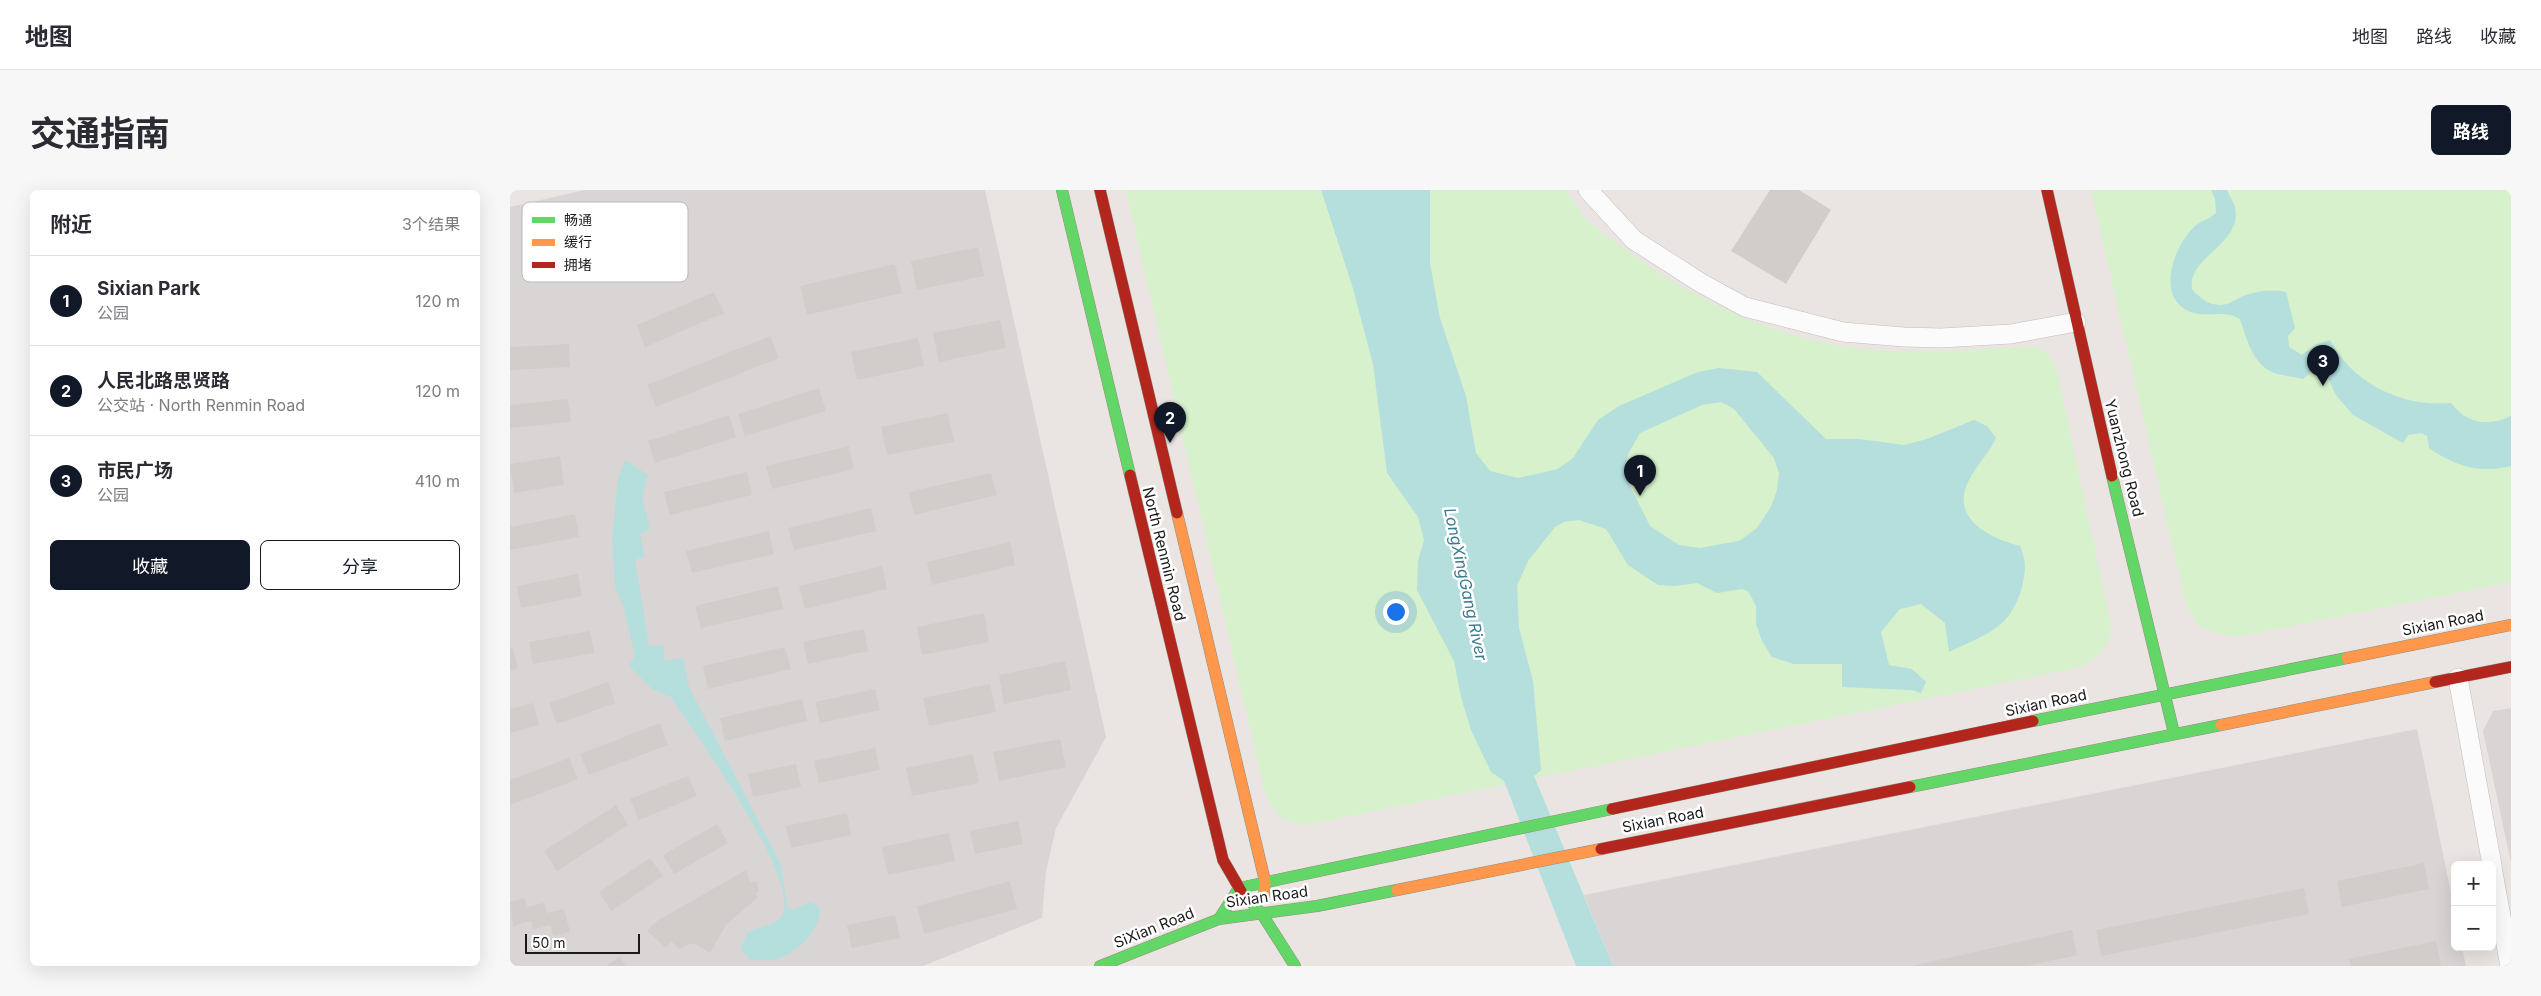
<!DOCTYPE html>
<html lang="zh">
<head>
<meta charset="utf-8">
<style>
	body { margin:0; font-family:Inter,"Noto Sans SC",sans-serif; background:#f7f7f7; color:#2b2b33 }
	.controls { position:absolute; right:15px; bottom:15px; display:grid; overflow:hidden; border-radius:8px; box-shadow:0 5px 20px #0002 }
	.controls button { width:45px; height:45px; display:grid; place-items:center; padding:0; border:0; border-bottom:1px solid #e1e1e2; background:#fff; color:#2b2b33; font:25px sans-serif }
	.scale { position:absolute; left:15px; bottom:12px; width:115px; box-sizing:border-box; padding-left:5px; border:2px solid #1a1a1a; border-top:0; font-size:14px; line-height:18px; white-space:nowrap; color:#1a1a1a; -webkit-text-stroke:4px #fff; paint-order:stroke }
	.you { position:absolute; left:885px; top:421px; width:18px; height:18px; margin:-12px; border:4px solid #fff; border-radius:50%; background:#1a73e8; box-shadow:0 0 0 8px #1a73e833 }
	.badge { display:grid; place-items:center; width:32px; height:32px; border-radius:50%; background:#111827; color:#fff; font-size:16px; font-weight:700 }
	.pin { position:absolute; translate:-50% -41px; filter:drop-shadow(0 1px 2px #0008) }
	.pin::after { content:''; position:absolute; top:26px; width:18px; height:15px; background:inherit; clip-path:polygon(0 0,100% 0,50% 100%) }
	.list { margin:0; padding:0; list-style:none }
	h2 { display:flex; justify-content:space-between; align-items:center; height:65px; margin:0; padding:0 20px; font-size:21px }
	h2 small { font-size:16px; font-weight:400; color:#7c7c81 }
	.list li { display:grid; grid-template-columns:32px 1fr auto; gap:15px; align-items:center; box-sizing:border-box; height:90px; padding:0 20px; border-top:1px solid #e1e1e2 }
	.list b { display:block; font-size:19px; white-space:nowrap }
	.list p { margin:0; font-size:16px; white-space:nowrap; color:#7c7c81 }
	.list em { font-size:16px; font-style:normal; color:#7c7c81 }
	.actions { display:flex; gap:10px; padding:15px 20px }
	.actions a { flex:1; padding:11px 0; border:1px solid #111827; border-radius:8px; text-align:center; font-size:18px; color:#111827 }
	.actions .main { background:#111827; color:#fff }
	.map { position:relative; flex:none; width:2001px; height:776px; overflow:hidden; border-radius:8px }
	header { display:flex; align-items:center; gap:30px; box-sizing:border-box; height:70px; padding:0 25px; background:#fff; border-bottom:1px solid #e1e1e2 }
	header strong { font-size:24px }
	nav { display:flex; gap:28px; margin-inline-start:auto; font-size:18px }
	.intro { display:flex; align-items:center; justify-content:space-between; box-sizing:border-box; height:120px; padding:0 30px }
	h1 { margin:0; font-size:35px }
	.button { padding:12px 22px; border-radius:8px; background:#111827; color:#fff; font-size:18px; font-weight:700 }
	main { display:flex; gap:30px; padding:0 30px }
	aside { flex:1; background:#fff; border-radius:8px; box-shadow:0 5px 20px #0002 }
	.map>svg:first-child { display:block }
	.residential { fill:#d9d5d4 }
	.park { fill:#d6f1cb }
	.water { fill:#b4dfdc; fill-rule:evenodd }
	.building { fill:#d2cdca }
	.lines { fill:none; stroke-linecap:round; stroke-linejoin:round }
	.street-casing { stroke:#c0bebd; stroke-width:20 }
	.fast-casing { stroke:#948e7a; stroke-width:12 }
	.slow-casing { stroke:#948e7a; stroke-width:12 }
	.jam-casing { stroke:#948e7a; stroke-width:12 }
	.street { stroke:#fcfbfb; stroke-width:19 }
	.fast { stroke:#63d668; stroke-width:11 }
	.slow { stroke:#ff974d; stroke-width:11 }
	.jam { stroke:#b3261e; stroke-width:11 }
	.labels { text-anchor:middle; stroke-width:5; stroke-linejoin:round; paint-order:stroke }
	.street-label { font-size:15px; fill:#1a1a1a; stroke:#fff }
	.water-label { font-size:16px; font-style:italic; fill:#3a7b8d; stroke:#fff }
	.key { fill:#fff; stroke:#bababa; stroke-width:1 }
	.key-label { font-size:14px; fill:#1a1a1a }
</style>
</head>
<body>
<header>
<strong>地图</strong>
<nav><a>地图</a><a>路线</a><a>收藏</a></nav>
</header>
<div class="intro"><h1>交通指南</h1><a class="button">路线</a></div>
<main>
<aside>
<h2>附近<small>3个结果</small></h2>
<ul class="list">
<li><span class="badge">1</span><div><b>Sixian Park</b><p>公园</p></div><em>120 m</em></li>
<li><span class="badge">2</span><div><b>人民北路思贤路</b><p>公交站 · North Renmin Road</p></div><em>120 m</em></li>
<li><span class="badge">3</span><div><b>市民广场</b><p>公园</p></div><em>410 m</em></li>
</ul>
<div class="actions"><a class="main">收藏</a><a>分享</a></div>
</aside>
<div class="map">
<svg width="2001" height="776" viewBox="0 0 2001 776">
	<rect width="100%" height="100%" fill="#eae5e2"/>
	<g class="residential">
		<polygon points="75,0 475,0 596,547 546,638 536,681 532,728 413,776 0,776 0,17"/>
		<polygon points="2001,518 2001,673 1973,541 1983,521"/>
		<polygon points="1907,539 1945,722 1945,757 1952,757 1956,776 1103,776 1074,705"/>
	</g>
	<g class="park">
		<path d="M 616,0 L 1056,0 C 1063,10 1069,22 1078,31 C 1087,39 1098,46 1108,54 C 1172,103 1249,142 1330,156 C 1395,167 1461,158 1527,157 L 1539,165 L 1546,177 L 1601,434 C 1600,459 1591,464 1571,477 L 796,635 C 771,632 765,625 755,603 Z"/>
		<path d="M 1581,0 L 2001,0 L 2001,392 L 1727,447 C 1697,442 1690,442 1676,414 Z"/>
	</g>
	<g class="water">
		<path d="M 811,0 L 920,0 L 920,74 L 930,128 L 956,206 L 966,263 L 980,281 L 1008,288 L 1048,279 L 1063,268 L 1088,230 L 1109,216 L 1188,182 L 1209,178 L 1247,182 L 1316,249 L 1349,249 L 1394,255 L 1417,249 L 1464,230 L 1477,236 L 1486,248 C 1479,263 1467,275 1459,290 C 1439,328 1479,348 1510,356 C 1512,362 1515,369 1515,375 C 1515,396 1505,425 1487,437 C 1472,448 1455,454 1439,462 L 1435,433 L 1411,414 L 1390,419 L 1371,442 L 1379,475 L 1402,479 L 1416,492 L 1411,503 L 1401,500 L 1332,497 L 1332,474 L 1284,474 L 1262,467 L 1252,451 L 1246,434 L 1246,416 L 1239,402 L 1232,399 L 1207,403 L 1187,393 L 1165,396 L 1148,395 L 1118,375 L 1096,339 L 1069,330 L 1054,332 L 1045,337 L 1018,371 L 1007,396 L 1009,438 L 1023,491 L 1031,580 L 1024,586 L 1103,776 L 1066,776 L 994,591 L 981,582 L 961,540 L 951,507 L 944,471 L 907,400 L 908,371 L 914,350 L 908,327 L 877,283 L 863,174 L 842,95 ZM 1211,212 L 1224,219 L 1264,268 L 1269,283 L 1267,300 L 1261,317 L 1246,339 L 1229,351 L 1190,358 L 1169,355 L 1140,336 L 1114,284 L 1118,264 L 1130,243 L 1192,215 Z"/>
		<path d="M 1701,0 L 1717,0 C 1719,5 1722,10 1724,14 C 1737,53 1676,66 1682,99 C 1691,110 1704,119 1720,113 C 1724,111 1729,108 1733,106 C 1747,101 1762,99 1776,102 L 1785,138 L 1778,146 L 1779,157 L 1792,165 L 1805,155 L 1820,150 C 1844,195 1892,217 1941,213 C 1957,234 1978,237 2001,226 L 2001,276 C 1970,284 1945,276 1919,258 L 1917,246 L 1911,243 L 1898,245 L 1893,253 L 1843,225 L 1826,205 L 1814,180 L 1806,178 L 1793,189 C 1783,186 1771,186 1762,182 C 1742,173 1736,147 1730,129 C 1714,119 1698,128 1681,122 C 1645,109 1663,57 1684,37 C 1688,32 1700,29 1706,23 L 1705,9 Z"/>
		<path d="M 115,270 L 138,285 L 132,308 L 140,339 L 130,344 L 135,366 L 125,370 L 139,456 L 153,455 L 155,471 L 173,468 L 179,497 L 271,675 L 277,716 L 281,720 L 301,712 L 309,718 C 313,739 286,764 267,769 C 258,771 248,770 239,769 L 231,759 L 237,743 C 248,737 268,735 273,724 C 289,686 184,542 161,507 L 142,499 L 119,476 L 125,465 L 113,416 L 105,396 L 102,349 L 108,289 Z"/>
	</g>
	<g class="building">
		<polygon points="1260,0 1289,0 1321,20 1276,94 1221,61"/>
		<polygon points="468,57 474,86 407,100 401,71"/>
		<polygon points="385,74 392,103 297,125 290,96"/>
		<polygon points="204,102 214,123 135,157 127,135"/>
		<polygon points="490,130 496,158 429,172 423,143"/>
		<polygon points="260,146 269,168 146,217 137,195"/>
		<polygon points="408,148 414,176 347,190 341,162"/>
		<polygon points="59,154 60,177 0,180 0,157"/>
		<polygon points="309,198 316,221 235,246 228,224"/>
		<polygon points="58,209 61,232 0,238 0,215"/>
		<polygon points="438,223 444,252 377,265 371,237"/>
		<polygon points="219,225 226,247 145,273 138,251"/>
		<polygon points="339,256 344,279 262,299 256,276"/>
		<polygon points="50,266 54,295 4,303 0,274"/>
		<polygon points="237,282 242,305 160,325 154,302"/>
		<polygon points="481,283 487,305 404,325 399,302"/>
		<polygon points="361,318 366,341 284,360 278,338"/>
		<polygon points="65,324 69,347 0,360 0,337"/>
		<polygon points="259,341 264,364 182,383 176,361"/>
		<polygon points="500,352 505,375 422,395 417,372"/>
		<polygon points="372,376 377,399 295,419 289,396"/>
		<polygon points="68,384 72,406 11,418 7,396"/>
		<polygon points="268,396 273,419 191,438 185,416"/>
		<polygon points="474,423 479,452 412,465 407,437"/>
		<polygon points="354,439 358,461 298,474 293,452"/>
		<polygon points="80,441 84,463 23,474 19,452"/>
		<polygon points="3,457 8,479 0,481 0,458"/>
		<polygon points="275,457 281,479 198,499 193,476"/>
		<polygon points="555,471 561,500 494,514 489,485"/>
		<polygon points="98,492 105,513 47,534 39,513"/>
		<polygon points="480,494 486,522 419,536 413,508"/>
		<polygon points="365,499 370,520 310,533 305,512"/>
		<polygon points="292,509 297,531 215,551 210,528"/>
		<polygon points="23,513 29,535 0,543 0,519"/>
		<polygon points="150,533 158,555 79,585 70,564"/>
		<polygon points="550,549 556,577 489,591 483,562"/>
		<polygon points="365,558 370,580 309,593 304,571"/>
		<polygon points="463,564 469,593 402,606 396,578"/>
		<polygon points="59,568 68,589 0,615 0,590"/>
		<polygon points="286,574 291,597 243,607 238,584"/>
		<polygon points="178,586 187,606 129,630 120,609"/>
		<polygon points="106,615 118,635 47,681 34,661"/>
		<polygon points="337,623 341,645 281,658 276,636"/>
		<polygon points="508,631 513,654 465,664 460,641"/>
		<polygon points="207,634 218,653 164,684 153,665"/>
		<polygon points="439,643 445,671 378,685 372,657"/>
		<polygon points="140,668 153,686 101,721 89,702"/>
		<polygon points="1914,673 1919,699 1832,717 1827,691"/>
		<polygon points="236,680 240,692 246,691 249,701 246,703 247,708 216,735 200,763 183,753 169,759 162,752 155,757 137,741 147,731"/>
		<polygon points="500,691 507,719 414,744 407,716"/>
		<polygon points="1794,698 1799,724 1591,766 1586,740"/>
		<polygon points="15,708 17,717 34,713 37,723 54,719 60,742 43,746 40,735 23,740 21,731 3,736 0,712"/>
		<polygon points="385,725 390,748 342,758 337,735"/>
		<polygon points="1562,740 1567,765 1517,776 1403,776"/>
		<polygon points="1926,751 1931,776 1841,776 1839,769"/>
		<polygon points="110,767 116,776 96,776"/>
	</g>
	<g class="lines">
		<g class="street-casing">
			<g id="street">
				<polyline points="1078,0 1124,50 1191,93 1235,117 1333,142 1394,147 1431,148 1501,144 1566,132"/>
				<polyline points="1948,488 1982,675"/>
				<polyline points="1982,677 2000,776"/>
			</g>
		</g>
		<g class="fast-casing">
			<g id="fast">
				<polyline points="552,0 620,285"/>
				<polyline points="1602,286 1664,543"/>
				<polyline points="1523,531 1837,468"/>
				<polyline points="1400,597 1711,535"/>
				<polyline points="731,701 752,724 785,776"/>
				<polyline points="709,729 729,698 1102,619"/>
				<polyline points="590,776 709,729 807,716 887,700"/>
			</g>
		</g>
		<g class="slow-casing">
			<g id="slow">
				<polyline points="667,323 755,691 754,708"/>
				<polyline points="1837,468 2001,435"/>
				<polyline points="1711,535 1925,492"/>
				<polyline points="887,700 1091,659"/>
			</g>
		</g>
		<g class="jam-casing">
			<g id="jam">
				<polyline points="590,0 667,323"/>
				<polyline points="1537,0 1602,286"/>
				<polyline points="620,285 713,670 731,701"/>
				<polyline points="1925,492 2001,477"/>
				<polyline points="1102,619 1523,531"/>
				<polyline points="1091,659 1400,597"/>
			</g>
		</g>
		<use href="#street" class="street"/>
		<use href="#fast" class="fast"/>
		<use href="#slow" class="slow"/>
		<use href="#jam" class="jam"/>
	</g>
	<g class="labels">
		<g class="street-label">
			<text transform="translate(1614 268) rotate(76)" y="5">Yuanzhong Road</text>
			<text transform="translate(654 364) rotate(76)" y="5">North Renmin Road</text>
			<text transform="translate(1933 433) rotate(-11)" y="5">Sixian Road</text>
			<text transform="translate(1536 513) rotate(-12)" y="5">Sixian Road</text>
			<text transform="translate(1153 630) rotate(-11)" y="5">Sixian Road</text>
			<text transform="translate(757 707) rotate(-8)" y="5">Sixian Road</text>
			<text transform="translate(644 738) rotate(-22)" y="5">SiXian Road</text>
		</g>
		<g class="water-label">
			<text transform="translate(956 394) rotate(78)" y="6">LongXingGang River</text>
		</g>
	</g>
	<rect x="12" y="12" width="166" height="80" rx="8" class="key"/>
	<rect x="22" y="27" width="23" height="6" fill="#63d668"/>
	<rect x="22" y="49" width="23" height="7" fill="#ff974d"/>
	<rect x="22" y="72" width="23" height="6" fill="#b3261e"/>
	<g class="key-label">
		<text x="54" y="35">畅通</text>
		<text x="54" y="57">缓行</text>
		<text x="54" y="80">拥堵</text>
	</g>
</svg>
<div class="controls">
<button>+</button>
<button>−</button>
</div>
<div class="scale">50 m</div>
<div class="you"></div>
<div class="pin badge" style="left:1130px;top:306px">1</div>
<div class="pin badge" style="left:660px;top:253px">2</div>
<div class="pin badge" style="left:1813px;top:196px">3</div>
</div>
</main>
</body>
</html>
